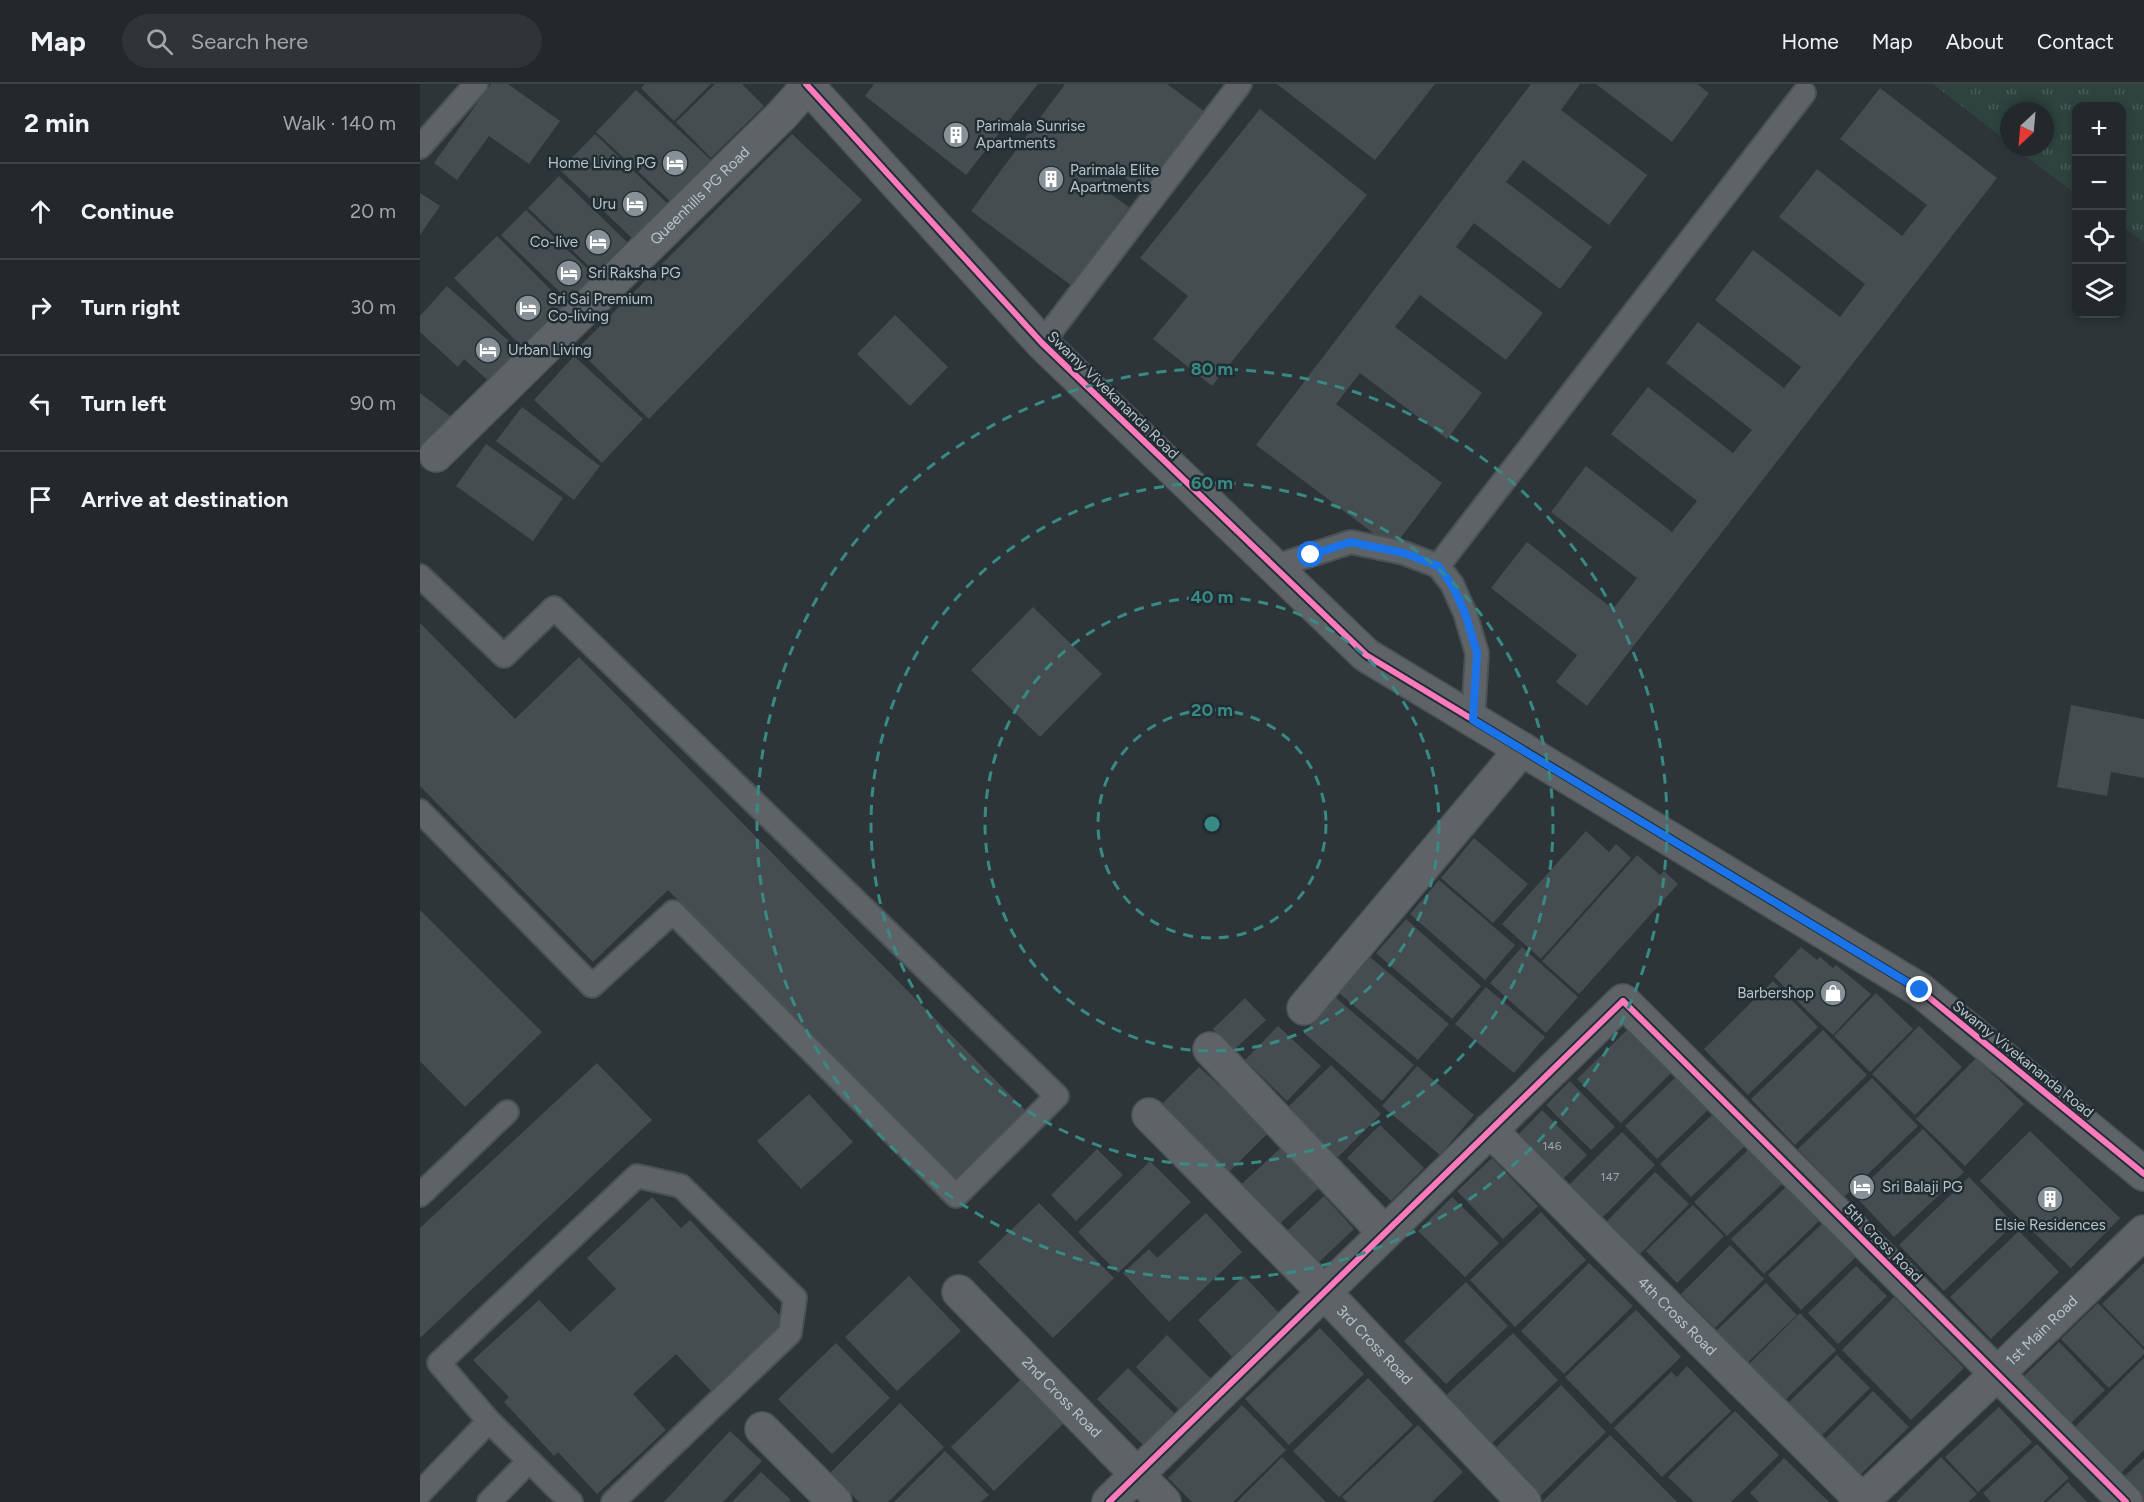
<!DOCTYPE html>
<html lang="en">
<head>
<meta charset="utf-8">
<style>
	body { margin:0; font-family:Figtree,sans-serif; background:#2e3437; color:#f1f3f6 }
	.controls { position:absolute; right:18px; top:18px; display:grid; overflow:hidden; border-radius:12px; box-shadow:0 3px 9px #0003 }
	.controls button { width:54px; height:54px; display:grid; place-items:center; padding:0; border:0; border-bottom:2px solid #3f4447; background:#22282b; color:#f1f3f6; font:30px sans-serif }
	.compass { position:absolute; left:1580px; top:18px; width:54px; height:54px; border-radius:50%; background:#22282b; box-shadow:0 3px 9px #0003; rotate:206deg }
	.stop { position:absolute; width:18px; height:18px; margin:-14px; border:4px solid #1a73e8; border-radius:50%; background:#fff }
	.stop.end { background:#1a73e8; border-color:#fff; box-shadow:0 2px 6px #0008 }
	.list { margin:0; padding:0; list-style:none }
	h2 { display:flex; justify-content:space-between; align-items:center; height:78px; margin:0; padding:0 24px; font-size:26px }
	h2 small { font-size:20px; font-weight:400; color:#a2a6a9 }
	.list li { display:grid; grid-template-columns:39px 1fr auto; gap:18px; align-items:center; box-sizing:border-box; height:96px; padding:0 24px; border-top:2px solid #3f4447 }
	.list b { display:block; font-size:22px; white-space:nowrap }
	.list em { font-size:20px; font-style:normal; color:#a2a6a9 }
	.icon { flex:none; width:33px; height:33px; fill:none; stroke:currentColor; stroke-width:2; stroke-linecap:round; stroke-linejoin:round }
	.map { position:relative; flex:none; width:1724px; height:1418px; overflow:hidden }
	header { display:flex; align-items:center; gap:36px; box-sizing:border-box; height:84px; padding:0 30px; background:#22282b; border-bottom:2px solid #3f4447 }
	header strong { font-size:28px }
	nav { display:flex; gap:33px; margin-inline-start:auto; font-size:21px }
	.search { width:420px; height:54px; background:#2e3437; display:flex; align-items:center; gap:15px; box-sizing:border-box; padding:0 21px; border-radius:33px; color:#a2a6a9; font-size:22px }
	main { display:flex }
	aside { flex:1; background:#22282b }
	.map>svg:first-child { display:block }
	.grass { fill:url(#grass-tufts) }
	.building { fill:#464d50 }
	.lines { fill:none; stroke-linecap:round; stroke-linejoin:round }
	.service-casing { stroke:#4b5154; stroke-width:26 }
	.minor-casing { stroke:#4b5154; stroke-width:36 }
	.tertiary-casing { stroke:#4b5154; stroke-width:36 }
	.service { stroke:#5d6367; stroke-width:22 }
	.minor { stroke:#5d6367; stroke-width:33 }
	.tertiary { stroke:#5d6367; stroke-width:33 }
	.cycleway-casing { stroke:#212d33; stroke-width:10 }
	.cycleway { stroke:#fd7abc; stroke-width:6 }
	.route { stroke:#1a73e8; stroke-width:8 }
	.ring { fill:none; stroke:#398985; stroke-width:3; stroke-dasharray:10 8 }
	.labels { text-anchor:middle; stroke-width:5; stroke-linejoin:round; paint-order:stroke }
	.number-label { font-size:12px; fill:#9ca6ab }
	.poi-label { font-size:15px; fill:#b8c3c9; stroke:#212d33; text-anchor:start }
	.street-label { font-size:15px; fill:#b8c3c9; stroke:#212d33 }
	.centre { fill:#398985; stroke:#212d33; stroke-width:3 }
	.ring-label { font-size:18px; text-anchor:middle; font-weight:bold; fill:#398985; stroke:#212d33; stroke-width:5; stroke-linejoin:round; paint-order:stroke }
</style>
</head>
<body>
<header>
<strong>Map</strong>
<div class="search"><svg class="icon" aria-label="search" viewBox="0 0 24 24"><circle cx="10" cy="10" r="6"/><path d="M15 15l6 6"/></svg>Search here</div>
<nav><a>Home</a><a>Map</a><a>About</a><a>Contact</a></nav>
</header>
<main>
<aside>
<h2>2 min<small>Walk · 140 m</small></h2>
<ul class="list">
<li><svg class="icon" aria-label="ahead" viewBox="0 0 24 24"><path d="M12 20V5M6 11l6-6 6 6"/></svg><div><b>Continue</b></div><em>20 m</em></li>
<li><svg class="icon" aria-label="right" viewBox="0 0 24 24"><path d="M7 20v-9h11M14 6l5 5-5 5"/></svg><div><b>Turn right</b></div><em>30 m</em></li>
<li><svg class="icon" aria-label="left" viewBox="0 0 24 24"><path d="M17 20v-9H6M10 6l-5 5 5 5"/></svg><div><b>Turn left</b></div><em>90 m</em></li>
<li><svg class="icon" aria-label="arrive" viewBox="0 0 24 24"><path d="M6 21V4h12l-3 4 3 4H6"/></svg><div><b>Arrive at destination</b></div></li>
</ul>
</aside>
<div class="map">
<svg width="1724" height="1418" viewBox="0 0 1724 1418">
	<defs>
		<pattern id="grass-tufts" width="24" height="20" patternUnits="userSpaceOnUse" patternTransform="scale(1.5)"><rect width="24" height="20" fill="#2e423e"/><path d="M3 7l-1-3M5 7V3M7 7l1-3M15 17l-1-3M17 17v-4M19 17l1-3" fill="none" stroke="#4a5c59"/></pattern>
	</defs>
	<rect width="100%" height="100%" fill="#2d3539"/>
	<polygon class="grass" points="1513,0 1724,0 1724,158 1702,142 1702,22 1656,22 1656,110 1594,63 1625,63 1625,27 1589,27 1589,59"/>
	<g class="building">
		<polygon points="71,0 88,0 140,37 109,80 69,52 37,96 14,79"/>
		<polygon points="225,0 291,0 254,37 221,4"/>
		<polygon points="295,0 322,0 344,22 291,74 256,38"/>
		<polygon points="454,0 618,0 546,91 445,12"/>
		<polygon points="645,0 747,0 784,27 724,109 695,86 682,104 709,123 652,202 551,127"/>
		<polygon points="857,0 1015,0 955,76"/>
		<polygon points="1111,0 1160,0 1141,26 1227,91 1189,141 1103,76 1086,98 1172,163 1140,205 1054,139 1036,163 1123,229 1086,276 1000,211 975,243 1062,309 1027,355 940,289 916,320 1022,399 973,464 836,361"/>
		<polygon points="1176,0 1277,0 1289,9 1252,58"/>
		<polygon points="1460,4 1577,94 1167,622 1136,598 1157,571 1071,504 1107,458 1193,525 1217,494 1131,428 1166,382 1252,448 1277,417 1191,350 1228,303 1313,369 1332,346 1246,279 1278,238 1364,304 1381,283 1295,216 1333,166 1420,233 1445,200 1359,133 1397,85 1482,152 1507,121 1420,55"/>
		<polygon points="216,6 291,76 251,118 176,48"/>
		<polygon points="840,25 947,111 792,302 733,255 768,212 720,174"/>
		<polygon points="175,50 247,119 213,155 140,86"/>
		<polygon points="372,50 442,116 229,335 157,265"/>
		<polygon points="139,92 207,158 176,189 108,124"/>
		<polygon points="0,109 20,122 0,151"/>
		<polygon points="106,126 177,194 152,220 81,151"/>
		<polygon points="77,152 147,222 103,264 34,194"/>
		<polygon points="27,202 100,267 71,299 44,275 38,283 0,248 0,232"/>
		<polygon points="475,231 528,283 490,322 437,270"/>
		<polygon points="154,272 223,335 182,379 114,316"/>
		<polygon points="0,309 34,335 2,374 0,372"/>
		<polygon points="102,323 180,382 154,416 76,357"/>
		<polygon points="66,360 143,414 113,457 36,402"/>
		<polygon points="613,523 682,590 620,653 551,586"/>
		<polygon points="0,539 95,635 159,573 605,1026 534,1096 248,806 173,878 0,702"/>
		<polygon points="1651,621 1724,635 1724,694 1691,688 1687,712 1637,703"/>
		<polygon points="1166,747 1189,768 1196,760 1211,774 1121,875 1082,840"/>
		<polygon points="1054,754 1108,800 1073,839 1021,794"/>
		<polygon points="1217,771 1240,791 1244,787 1258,800 1159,910 1122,877"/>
		<polygon points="1019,796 1095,861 1065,896 990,830"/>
		<polygon points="0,826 122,948 45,1023 0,977"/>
		<polygon points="986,835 1061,902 1032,935 956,869"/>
		<polygon points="1102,863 1158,913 1126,949 1070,899"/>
		<polygon points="1381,863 1397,876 1400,873 1413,884 1416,881 1451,910 1413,951 1386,926 1354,892"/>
		<polygon points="950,873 1029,940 998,976 919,909"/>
		<polygon points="1353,897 1398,943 1328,1011 1284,965"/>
		<polygon points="1066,903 1125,953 1094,989 1035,940"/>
		<polygon points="1456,909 1493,945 1450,988 1414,952"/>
		<polygon points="915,913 994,981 962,1017 884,949"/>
		<polygon points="825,914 846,936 813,967 793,945"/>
		<polygon points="858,942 901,982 867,1017 825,976"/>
		<polygon points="1499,942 1542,983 1495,1031 1452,990"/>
		<polygon points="1210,943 1254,986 1201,1039 1157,995"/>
		<polygon points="1403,946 1447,991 1375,1061 1331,1015"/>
		<polygon points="1556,974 1604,1020 1545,1082 1496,1035"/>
		<polygon points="177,979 232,1036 0,1254 0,1144"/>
		<polygon points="911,981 961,1030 917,1074 866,1025"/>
		<polygon points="997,982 1054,1031 1020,1071 962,1022"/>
		<polygon points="779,983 850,1047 808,1089 739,1023"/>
		<polygon points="1258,991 1290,1024 1237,1075 1205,1042"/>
		<polygon points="1452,994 1498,1042 1424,1113 1378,1065"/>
		<polygon points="1150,997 1195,1043 1171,1066 1126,1021"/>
		<polygon points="389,1010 433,1058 381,1105 337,1057"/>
		<polygon points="1122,1026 1167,1071 1141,1097 1096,1053"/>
		<polygon points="1295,1028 1327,1060 1271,1113 1240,1080"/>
		<polygon points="960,1041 1004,1084 971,1117 927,1074"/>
		<polygon points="1503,1045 1544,1088 1474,1153 1434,1111"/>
		<polygon points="1610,1047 1700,1134 1651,1184 1560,1097"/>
		<polygon points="1202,1048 1235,1081 1179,1137 1146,1104"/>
		<polygon points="865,1060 903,1100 854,1145 816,1105"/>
		<polygon points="677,1065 703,1091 656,1137 631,1111"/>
		<polygon points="1329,1065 1362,1100 1307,1152 1274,1118"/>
		<polygon points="1072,1074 1118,1122 1083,1155 1037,1107"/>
		<polygon points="730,1077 771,1118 698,1189 658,1148"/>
		<polygon points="1235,1088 1269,1120 1218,1172 1184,1140"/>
		<polygon points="1549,1093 1594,1140 1524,1207 1479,1161"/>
		<polygon points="1366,1103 1399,1137 1344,1190 1311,1155"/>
		<polygon points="904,1112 934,1145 898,1179 867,1147"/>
		<polygon points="232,1113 261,1144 270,1136 366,1238 291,1307 256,1270 213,1310 246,1346 177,1410 138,1368 134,1372 84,1318 89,1313 53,1276 119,1216 150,1248 196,1205 167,1174"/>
		<polygon points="1032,1113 1079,1159 1045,1193 998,1147"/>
		<polygon points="619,1119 694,1194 633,1254 558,1178"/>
		<polygon points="1273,1121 1304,1152 1257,1199 1226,1167"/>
		<polygon points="1121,1128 1166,1176 1095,1243 1050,1196"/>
		<polygon points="786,1129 822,1168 749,1238 703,1189 729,1165 737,1174"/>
		<polygon points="1403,1139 1436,1173 1381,1226 1348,1191"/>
		<polygon points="1599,1147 1639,1188 1571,1255 1530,1213"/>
		<polygon points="1310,1161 1344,1195 1295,1244 1261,1210"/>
		<polygon points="1169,1179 1213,1222 1144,1290 1101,1247"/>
		<polygon points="1724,1179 1724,1263 1682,1220"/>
		<polygon points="1436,1182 1467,1212 1418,1260 1388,1229"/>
		<polygon points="489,1192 541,1247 477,1307 425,1253"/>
		<polygon points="824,1192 859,1229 812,1273 778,1236"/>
		<polygon points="1046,1198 1088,1242 1026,1300 984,1257"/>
		<polygon points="1346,1199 1377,1231 1324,1282 1293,1250"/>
		<polygon points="1474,1213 1544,1284 1491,1336 1422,1266"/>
		<polygon points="1678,1219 1724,1266 1724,1270 1689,1304 1641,1255"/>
		<polygon points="1216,1226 1261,1273 1191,1340 1145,1293"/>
		<polygon points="1380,1229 1416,1266 1362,1319 1326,1283"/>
		<polygon points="900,1244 944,1290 869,1361 825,1315"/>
		<polygon points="1093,1249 1138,1296 1067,1364 1021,1316"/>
		<polygon points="747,1251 795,1299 764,1331 716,1283"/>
		<polygon points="1639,1258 1685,1306 1650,1340 1604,1292"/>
		<polygon points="416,1259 470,1314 412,1370 358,1315"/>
		<polygon points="1417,1271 1450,1304 1397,1356 1365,1322"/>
		<polygon points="1724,1274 1724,1366 1700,1390 1654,1344"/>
		<polygon points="1267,1282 1311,1327 1242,1393 1194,1344 1251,1288 1257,1293"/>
		<polygon points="708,1284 756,1331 725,1363 677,1315"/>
		<polygon points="602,1294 645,1338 574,1407 531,1363"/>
		<polygon points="948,1294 993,1341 919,1413 873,1367"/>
		<polygon points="1141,1301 1186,1348 1116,1416 1071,1368"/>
		<polygon points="1453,1307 1489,1343 1437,1394 1401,1359"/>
		<polygon points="480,1319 524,1363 468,1418 439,1418 410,1389"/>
		<polygon points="822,1321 866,1366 813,1418 772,1418 748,1394"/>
		<polygon points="1579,1323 1612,1358 1558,1408 1525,1373"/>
		<polygon points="1315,1327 1359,1371 1311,1418 1274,1418 1248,1393"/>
		<polygon points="998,1341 1043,1388 1012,1418 927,1418 922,1413"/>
		<polygon points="310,1347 342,1377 303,1418 244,1418"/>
		<polygon points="1190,1351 1257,1418 1122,1418"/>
		<polygon points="1617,1360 1649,1394 1623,1418 1571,1418 1563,1409"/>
		<polygon points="525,1367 569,1411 561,1418 474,1418"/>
		<polygon points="862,1373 906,1418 817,1418"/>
		<polygon points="1521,1373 1557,1410 1548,1418 1476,1418"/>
		<polygon points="1364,1374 1409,1418 1339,1418 1330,1409"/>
		<polygon points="1724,1374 1724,1415 1703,1394"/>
		<polygon points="341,1388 371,1416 369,1418 312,1418"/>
		<polygon points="1648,1398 1667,1418 1627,1418"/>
	</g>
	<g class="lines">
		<g class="service-casing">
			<g id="service">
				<polyline points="0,63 56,0"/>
				<polyline points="622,259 820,0"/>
				<polyline points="1018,482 1384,9"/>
				<polyline points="853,483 931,458 984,469 1018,482 1032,500 1045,529 1057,569 1053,636"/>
				<polyline points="0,492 84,572 134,524 637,1012 536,1112 253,828 172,902 0,727"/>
				<polyline points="0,1111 87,1028"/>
				<polyline points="0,1409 69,1337"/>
				<polyline points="69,1418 109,1377"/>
				<polyline points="151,1418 69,1337 19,1279 217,1092 261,1102 375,1214 370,1249 193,1418"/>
			</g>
		</g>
		<g class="minor-casing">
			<g id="minor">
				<path id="s1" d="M 16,371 L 362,31 L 388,2"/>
				<polyline points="884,924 1102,665"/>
				<polyline points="790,965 965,1149"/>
				<path id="s2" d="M 729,1031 L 904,1208 L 1104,1418"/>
				<path id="s3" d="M 1070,1046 L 1444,1418"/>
				<path id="s4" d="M 539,1208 L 744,1418"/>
				<polyline points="342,1345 415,1418"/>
				<polyline points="689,1418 1203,917 1706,1418"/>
				<path id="s5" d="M 1441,1418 L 1578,1289 L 1724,1148"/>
			</g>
		</g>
		<g class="tertiary-casing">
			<polyline id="tertiary" points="386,0 622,259 946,571 1500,906 1724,1090"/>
		</g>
		<use href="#service" class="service"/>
		<use href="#minor" class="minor"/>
		<use href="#tertiary" class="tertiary"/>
		<g class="cycleway-casing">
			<g id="cycleway">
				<polyline points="386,0 622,259 946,571 1500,906 1724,1090"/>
				<polyline points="689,1418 1203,917 1706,1418"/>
			</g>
		</g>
		<use href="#cycleway" class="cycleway"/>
	</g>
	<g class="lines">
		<polyline class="route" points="891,471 930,458 984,469 1018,482 1032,501 1045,529 1057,569 1053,636 1500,906"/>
	</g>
	<g class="ring">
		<circle cx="792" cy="740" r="114"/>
		<circle cx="792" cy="740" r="227"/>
		<circle cx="792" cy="740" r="341"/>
		<circle cx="792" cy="740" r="455"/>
	</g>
	<defs>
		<g id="building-disc" transform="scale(1.35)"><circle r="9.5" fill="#879197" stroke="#212d33"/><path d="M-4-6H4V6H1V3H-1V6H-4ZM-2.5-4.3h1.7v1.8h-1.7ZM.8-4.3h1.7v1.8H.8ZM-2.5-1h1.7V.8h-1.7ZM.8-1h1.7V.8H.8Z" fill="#fff"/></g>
		<g id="hotel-disc" transform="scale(1.35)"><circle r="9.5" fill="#879197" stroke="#212d33"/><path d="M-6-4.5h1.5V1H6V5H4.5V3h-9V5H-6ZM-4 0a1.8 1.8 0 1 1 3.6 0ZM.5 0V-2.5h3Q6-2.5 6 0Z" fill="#fff"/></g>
		<g id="shop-disc" transform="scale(1.35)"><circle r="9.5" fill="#879197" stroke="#212d33"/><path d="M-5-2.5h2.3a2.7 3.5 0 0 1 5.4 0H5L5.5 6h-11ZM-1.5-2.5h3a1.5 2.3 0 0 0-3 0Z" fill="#fff"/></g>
	</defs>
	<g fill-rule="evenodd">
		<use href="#building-disc" x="536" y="51"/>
		<use href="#hotel-disc" x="255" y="79"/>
		<use href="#building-disc" x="631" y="95"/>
		<use href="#hotel-disc" x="215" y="120"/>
		<use href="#hotel-disc" x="178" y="158"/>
		<use href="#hotel-disc" x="149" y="189"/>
		<use href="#hotel-disc" x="108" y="224"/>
		<use href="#hotel-disc" x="68" y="266"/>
		<use href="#shop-disc" x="1413" y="909"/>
		<use href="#hotel-disc" x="1442" y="1103"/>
		<use href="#building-disc" x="1630" y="1115"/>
	</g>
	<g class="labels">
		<g class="number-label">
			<text x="1132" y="1066">146</text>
			<text x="1190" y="1097">147</text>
		</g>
		<g class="poi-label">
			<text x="556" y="47">Parimala Sunrise<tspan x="556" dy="17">Apartments</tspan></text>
			<text x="236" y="84" text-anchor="end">Home Living PG</text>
			<text x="650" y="91">Parimala Elite<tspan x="650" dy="17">Apartments</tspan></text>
			<text x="196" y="125" text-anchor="end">Uru</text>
			<text x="158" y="163" text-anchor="end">Co-live</text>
			<text x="168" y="194">Sri Raksha PG</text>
			<text x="128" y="220">Sri Sai Premium<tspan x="128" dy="17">Co-living</tspan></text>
			<text x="88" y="271">Urban Living</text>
			<text x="1394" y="914" text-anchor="end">Barbershop</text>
			<text x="1462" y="1108">Sri Balaji PG</text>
			<text x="1630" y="1146" text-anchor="middle">Elsie Residences</text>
		</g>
		<g class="street-label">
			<text dy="5" stroke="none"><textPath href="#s1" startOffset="370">Queenhills PG Road</textPath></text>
			<text transform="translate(693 311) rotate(44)" y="5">Swamy Vivekananda Road</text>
			<text transform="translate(1603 975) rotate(39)" y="5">Swamy Vivekananda Road</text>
			<text transform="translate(1463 1159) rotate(45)" y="5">5th Cross Road</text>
			<text dy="5" stroke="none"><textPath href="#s3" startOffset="264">4th Cross Road</textPath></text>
			<text dy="5" stroke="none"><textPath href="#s5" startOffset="249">1st Main Road</textPath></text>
			<text dy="5" stroke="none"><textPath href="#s2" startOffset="322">3rd Cross Road</textPath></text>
			<text dy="5" stroke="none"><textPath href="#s4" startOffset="147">2nd Cross Road</textPath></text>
		</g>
	</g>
	<circle cx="792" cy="740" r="9" class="centre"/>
	<g class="ring-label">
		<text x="792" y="291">80 m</text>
		<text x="792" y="405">60 m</text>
		<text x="792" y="519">40 m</text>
		<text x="792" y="632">20 m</text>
	</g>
</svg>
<div class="controls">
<button>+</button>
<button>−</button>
<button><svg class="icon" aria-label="locate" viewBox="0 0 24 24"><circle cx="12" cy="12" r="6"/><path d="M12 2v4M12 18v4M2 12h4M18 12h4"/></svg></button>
<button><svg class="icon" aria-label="layers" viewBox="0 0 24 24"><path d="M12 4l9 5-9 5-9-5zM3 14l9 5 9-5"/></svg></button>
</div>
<svg class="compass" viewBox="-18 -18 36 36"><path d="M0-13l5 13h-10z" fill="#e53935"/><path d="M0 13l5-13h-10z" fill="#a2a6a9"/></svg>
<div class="stop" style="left:891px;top:471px"></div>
<div class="stop end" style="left:1500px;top:906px"></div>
</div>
</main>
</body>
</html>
